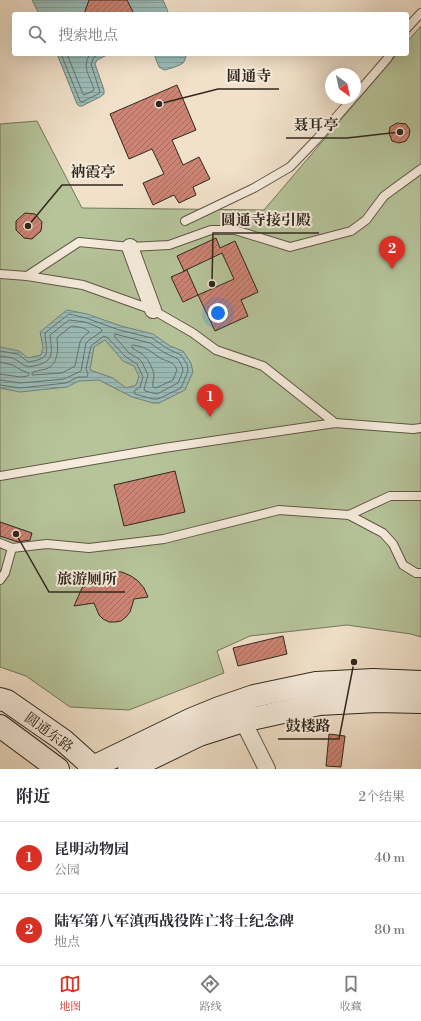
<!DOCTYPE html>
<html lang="zh">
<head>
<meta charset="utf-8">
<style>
	body { margin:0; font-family:"Libre Bodoni","Noto Serif SC",serif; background:#f7f7f7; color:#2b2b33 }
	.compass { position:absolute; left:325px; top:68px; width:36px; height:36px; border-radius:50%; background:#fff; box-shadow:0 4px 16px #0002; rotate:147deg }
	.you { position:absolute; left:218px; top:313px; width:14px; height:14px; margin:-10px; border:3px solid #fff; border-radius:50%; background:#1a73e8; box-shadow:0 0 0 6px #1a73e833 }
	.badge { display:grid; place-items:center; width:26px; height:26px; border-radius:50%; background:#d93025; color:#fff; font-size:13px; font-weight:700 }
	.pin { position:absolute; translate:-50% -33px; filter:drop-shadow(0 1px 2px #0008) }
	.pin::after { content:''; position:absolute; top:21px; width:14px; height:12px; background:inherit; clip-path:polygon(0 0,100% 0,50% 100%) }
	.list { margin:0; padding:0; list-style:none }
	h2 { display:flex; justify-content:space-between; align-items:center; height:52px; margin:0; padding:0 16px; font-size:17px }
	h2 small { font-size:13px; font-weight:400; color:#7c7c81 }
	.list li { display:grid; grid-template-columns:26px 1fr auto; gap:12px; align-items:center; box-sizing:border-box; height:72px; padding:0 16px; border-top:1px solid #e1e1e2 }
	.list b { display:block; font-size:15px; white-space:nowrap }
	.list p { margin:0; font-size:13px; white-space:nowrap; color:#7c7c81 }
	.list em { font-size:13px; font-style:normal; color:#7c7c81 }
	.icon { flex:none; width:22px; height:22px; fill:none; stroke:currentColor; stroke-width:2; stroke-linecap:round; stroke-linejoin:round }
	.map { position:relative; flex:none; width:421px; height:769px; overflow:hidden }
	.search { position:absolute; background:#fff; box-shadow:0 4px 16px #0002; left:12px; right:12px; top:12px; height:44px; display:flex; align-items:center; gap:10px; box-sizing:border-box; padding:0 14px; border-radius:4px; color:#7c7c81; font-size:15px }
	.sheet { height:196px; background:#fff }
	nav { display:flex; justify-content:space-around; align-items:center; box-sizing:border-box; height:56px; border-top:1px solid #e1e1e2; background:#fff; font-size:11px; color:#7c7c81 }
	nav a { display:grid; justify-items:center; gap:2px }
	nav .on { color:#d93025 }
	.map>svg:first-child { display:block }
	.green { fill:#b6c49a; stroke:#74765c }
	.water { fill:url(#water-rules); stroke:#71817b; fill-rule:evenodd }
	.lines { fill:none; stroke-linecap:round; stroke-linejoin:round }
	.shore { stroke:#66726c; stroke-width:1 }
	.building { fill:url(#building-hatch); stroke:#31271e }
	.lane-casing { stroke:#615649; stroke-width:10 }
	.street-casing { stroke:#615649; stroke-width:18 }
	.secondary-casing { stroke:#31271e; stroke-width:24 }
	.lane { stroke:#f6ecdd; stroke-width:8 }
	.street { stroke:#f6ecdd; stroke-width:16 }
	.secondary { stroke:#f6ecdd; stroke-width:22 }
	.labels { text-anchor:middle; stroke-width:4; stroke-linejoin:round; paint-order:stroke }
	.street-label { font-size:14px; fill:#31271e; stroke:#f6ecdd }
	.leader { fill:none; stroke:#31271e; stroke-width:1.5 }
	.callout-dot { fill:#31271e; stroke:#f6ecdd; stroke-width:1.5 }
	.callout-label { font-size:15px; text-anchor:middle; font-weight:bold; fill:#31271e; stroke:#f6ecdd; stroke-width:4; stroke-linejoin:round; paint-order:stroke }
</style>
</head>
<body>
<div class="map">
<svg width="421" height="769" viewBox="0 0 421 769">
	<defs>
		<pattern id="water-rules" width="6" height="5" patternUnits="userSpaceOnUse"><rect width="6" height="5" fill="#9bbdb9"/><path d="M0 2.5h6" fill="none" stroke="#86a29f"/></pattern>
		<pattern id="building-hatch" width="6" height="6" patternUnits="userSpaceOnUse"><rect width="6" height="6" fill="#cd8474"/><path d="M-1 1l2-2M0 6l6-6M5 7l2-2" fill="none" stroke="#a76c5f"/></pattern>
	</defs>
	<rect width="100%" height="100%" fill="#f1e1ca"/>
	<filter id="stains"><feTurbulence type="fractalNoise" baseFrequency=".005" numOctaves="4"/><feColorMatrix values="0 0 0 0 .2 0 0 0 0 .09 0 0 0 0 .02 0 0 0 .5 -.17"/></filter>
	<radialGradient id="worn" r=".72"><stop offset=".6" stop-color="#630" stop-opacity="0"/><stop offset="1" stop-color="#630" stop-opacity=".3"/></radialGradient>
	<polygon class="green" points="421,26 421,637 411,634 347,625 250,636 217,651 224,673 129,710 70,707 26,676 0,667 0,124 37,121 82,208 264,210 397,54 407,54 407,42"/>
	<g class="water">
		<polygon points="32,0 163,0 169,14 39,14"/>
		<polygon points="57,54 109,54 97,60 95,64 104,90 104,94 100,97 82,106 79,106 77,104"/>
		<path d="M 154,54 L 186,54 C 186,57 185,61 183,63 C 179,66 169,69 164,70 L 159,67 Z"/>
		<path d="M 67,310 L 87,314 L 121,326 L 153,334 L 170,346 L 183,351 L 191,363 L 193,372 L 185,390 L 159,403 L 153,403 L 132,397 L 99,380 L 79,381 L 67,387 L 20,392 L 0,388 L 0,347 L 19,351 L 28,358 L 41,355 L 43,347 L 40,332 ZM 105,340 L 123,361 L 134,366 L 139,376 L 136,385 L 126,388 L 113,378 L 90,370 L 94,347 Z"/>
	</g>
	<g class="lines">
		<g class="shore">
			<polyline points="61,54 80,101 82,102 98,94 100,92 91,64 94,57 100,54"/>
			<path d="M 67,54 L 83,94 L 84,95 L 93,91 L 94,89 C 90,76 81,67 90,54"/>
			<path d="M 72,326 C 77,327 85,327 89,332 L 83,337 L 80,342 L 75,366 L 62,373 L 32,375 L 32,374 L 33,372 C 37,371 41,370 46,369 C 59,364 58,349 57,338 Z"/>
			<polygon points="115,334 150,343 165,353 178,359 182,366 183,371 178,383 157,394 145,391 144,389 148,375 142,362 139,359 129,353 115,337"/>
			<path d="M 133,345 C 148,347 150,352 162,359 C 169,362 174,362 177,370 L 173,380 L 156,388 L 153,387 C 152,383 154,379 154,375 C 154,371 152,369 151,366 C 146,355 142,354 132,348 L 132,346 Z"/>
			<path d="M 0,351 L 18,354 L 28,362 C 53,358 46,353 45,333 L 69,314 L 86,318 L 119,330 L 152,338 L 168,349 L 181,355 L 187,364 L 188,371 L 181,388 L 158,399 L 153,399 L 135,394 L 134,391 L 140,387 L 143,377 L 137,364 L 126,357 L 108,338 L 104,336 L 91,346 L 86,369 L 88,374 L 87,377 L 78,377 L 66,383 L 20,388 L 0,385"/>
			<path d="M 0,356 C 5,357 11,357 15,359 C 19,361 22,365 26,366 C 30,367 34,366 38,365 C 56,360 51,349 50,335 L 69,320 L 85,322 L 100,328 L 102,330 L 101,332 L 89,340 L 86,343 L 81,371 L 64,379 L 54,380 L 20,383 L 0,380"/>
			<polyline points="0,362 13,365 21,370 28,373 29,374 28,376 20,377 0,374"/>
		</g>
	</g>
	<g class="building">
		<polygon points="89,0 127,0 134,14 84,14"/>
		<polygon points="177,85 196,130 172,140 183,165 199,157 210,179 193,187 196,195 179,203 174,195 153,205 143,183 164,174 152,149 129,159 110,114"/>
		<polygon points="397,123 406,124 410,130 409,136 406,141 399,143 392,141 389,133 390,127"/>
		<polygon points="25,213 35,214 42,222 41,231 32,239 24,238 16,230 16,221"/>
		<polygon points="216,238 220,248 235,241 258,292 241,300 248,316 215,331 198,295 234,279 222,253 184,271 177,256"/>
		<polygon points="187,270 198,295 183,302 171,277"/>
		<polygon points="175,471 185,512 124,526 114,485"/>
		<polygon points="0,522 32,533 30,540 18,542 0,536"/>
		<polygon points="112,572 122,572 131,576 138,581 144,588 148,597 134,599 130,612 126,617 121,621 115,622 109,622 103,619 99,615 94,603 74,606 82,588 88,582 95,576 103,573"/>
		<polygon points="283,636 287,654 238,666 233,648"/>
		<polygon points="329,734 345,736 341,767 326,766"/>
	</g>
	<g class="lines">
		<g class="lane-casing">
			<g id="lane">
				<polyline points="407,28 421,13"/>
				<polyline points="355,96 387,59 390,54"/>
				<polyline points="185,221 254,188 290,167 316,140 353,98"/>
				<polyline points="0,274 27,276 83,285 153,310 193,333 216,350 263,366 335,423"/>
				<polyline points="27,276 79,242 130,247 169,245 211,230 235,230 290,247 351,231 366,220 384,196 421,169"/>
				<polyline points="0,476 164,448 335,423 413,429 421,428"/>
				<polyline points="349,515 390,496 421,496"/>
				<polyline points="0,543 12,548 47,544 89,548 164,539 279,510 349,515 383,533 393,544 403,565 416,573 421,573"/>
				<polyline points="0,580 5,573 12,548"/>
			</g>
		</g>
		<g class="street-casing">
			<g id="street">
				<polyline points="130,247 153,310"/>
				<polyline points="243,721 267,769"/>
			</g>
		</g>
		<g class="secondary-casing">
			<g id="secondary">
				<polyline points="0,699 7,701 63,740 93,767 93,769"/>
				<polyline points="0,726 58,769"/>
				<polyline points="89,769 192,719 219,708 254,696 316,683 373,680 421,682"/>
				<polyline points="129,769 199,735 243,721 319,704 377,701 421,702"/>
			</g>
		</g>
		<use href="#lane" class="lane"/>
		<use href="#street" class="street"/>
		<use href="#secondary" class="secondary"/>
	</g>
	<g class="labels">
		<g class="street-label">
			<text transform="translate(49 732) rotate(36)" y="5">圆通东路</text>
		</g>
	</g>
	<path class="leader" d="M159 104L218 89H279M400 132L347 138H286M28 226L62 185H123M212 284L213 233H319M16 534L49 592H125M354 662L339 739H278"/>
	<g class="callout-dot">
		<circle cx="159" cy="104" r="4"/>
		<circle cx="400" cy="132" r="4"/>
		<circle cx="28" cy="226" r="4"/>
		<circle cx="212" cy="284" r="4"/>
		<circle cx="16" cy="534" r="4"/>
		<circle cx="354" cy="662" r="4"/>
	</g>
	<g class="callout-label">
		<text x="249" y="81">圆通寺</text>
		<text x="316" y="130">聂耳亭</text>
		<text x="93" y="177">衲霞亭</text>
		<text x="266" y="225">圆通寺接引殿</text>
		<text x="87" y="584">旅游厕所</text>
		<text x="308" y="731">鼓楼路</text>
	</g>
	<rect width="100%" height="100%" filter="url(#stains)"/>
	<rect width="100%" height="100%" fill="url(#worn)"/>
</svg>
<svg class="compass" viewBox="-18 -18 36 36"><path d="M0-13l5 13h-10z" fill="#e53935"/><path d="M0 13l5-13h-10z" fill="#7c7c81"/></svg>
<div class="you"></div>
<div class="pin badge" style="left:210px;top:417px">1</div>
<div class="pin badge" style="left:392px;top:269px">2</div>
<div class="search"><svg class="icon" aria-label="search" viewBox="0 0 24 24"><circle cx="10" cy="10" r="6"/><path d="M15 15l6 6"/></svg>搜索地点</div>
</div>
<section class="sheet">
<h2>附近<small>2个结果</small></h2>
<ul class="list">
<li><span class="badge">1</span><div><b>昆明动物园</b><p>公园</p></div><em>40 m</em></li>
<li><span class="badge">2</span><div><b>陆军第八军滇西战役阵亡将士纪念碑</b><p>地点</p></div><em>80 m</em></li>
</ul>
</section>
<nav>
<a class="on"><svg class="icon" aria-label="map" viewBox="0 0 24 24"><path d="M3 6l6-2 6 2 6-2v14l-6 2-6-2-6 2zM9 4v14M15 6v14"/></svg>地图</a>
<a><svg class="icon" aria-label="directions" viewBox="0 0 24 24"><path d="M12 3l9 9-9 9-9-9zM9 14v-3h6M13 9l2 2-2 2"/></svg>路线</a>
<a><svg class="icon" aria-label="saved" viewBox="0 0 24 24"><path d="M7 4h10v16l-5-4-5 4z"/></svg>收藏</a>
</nav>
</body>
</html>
